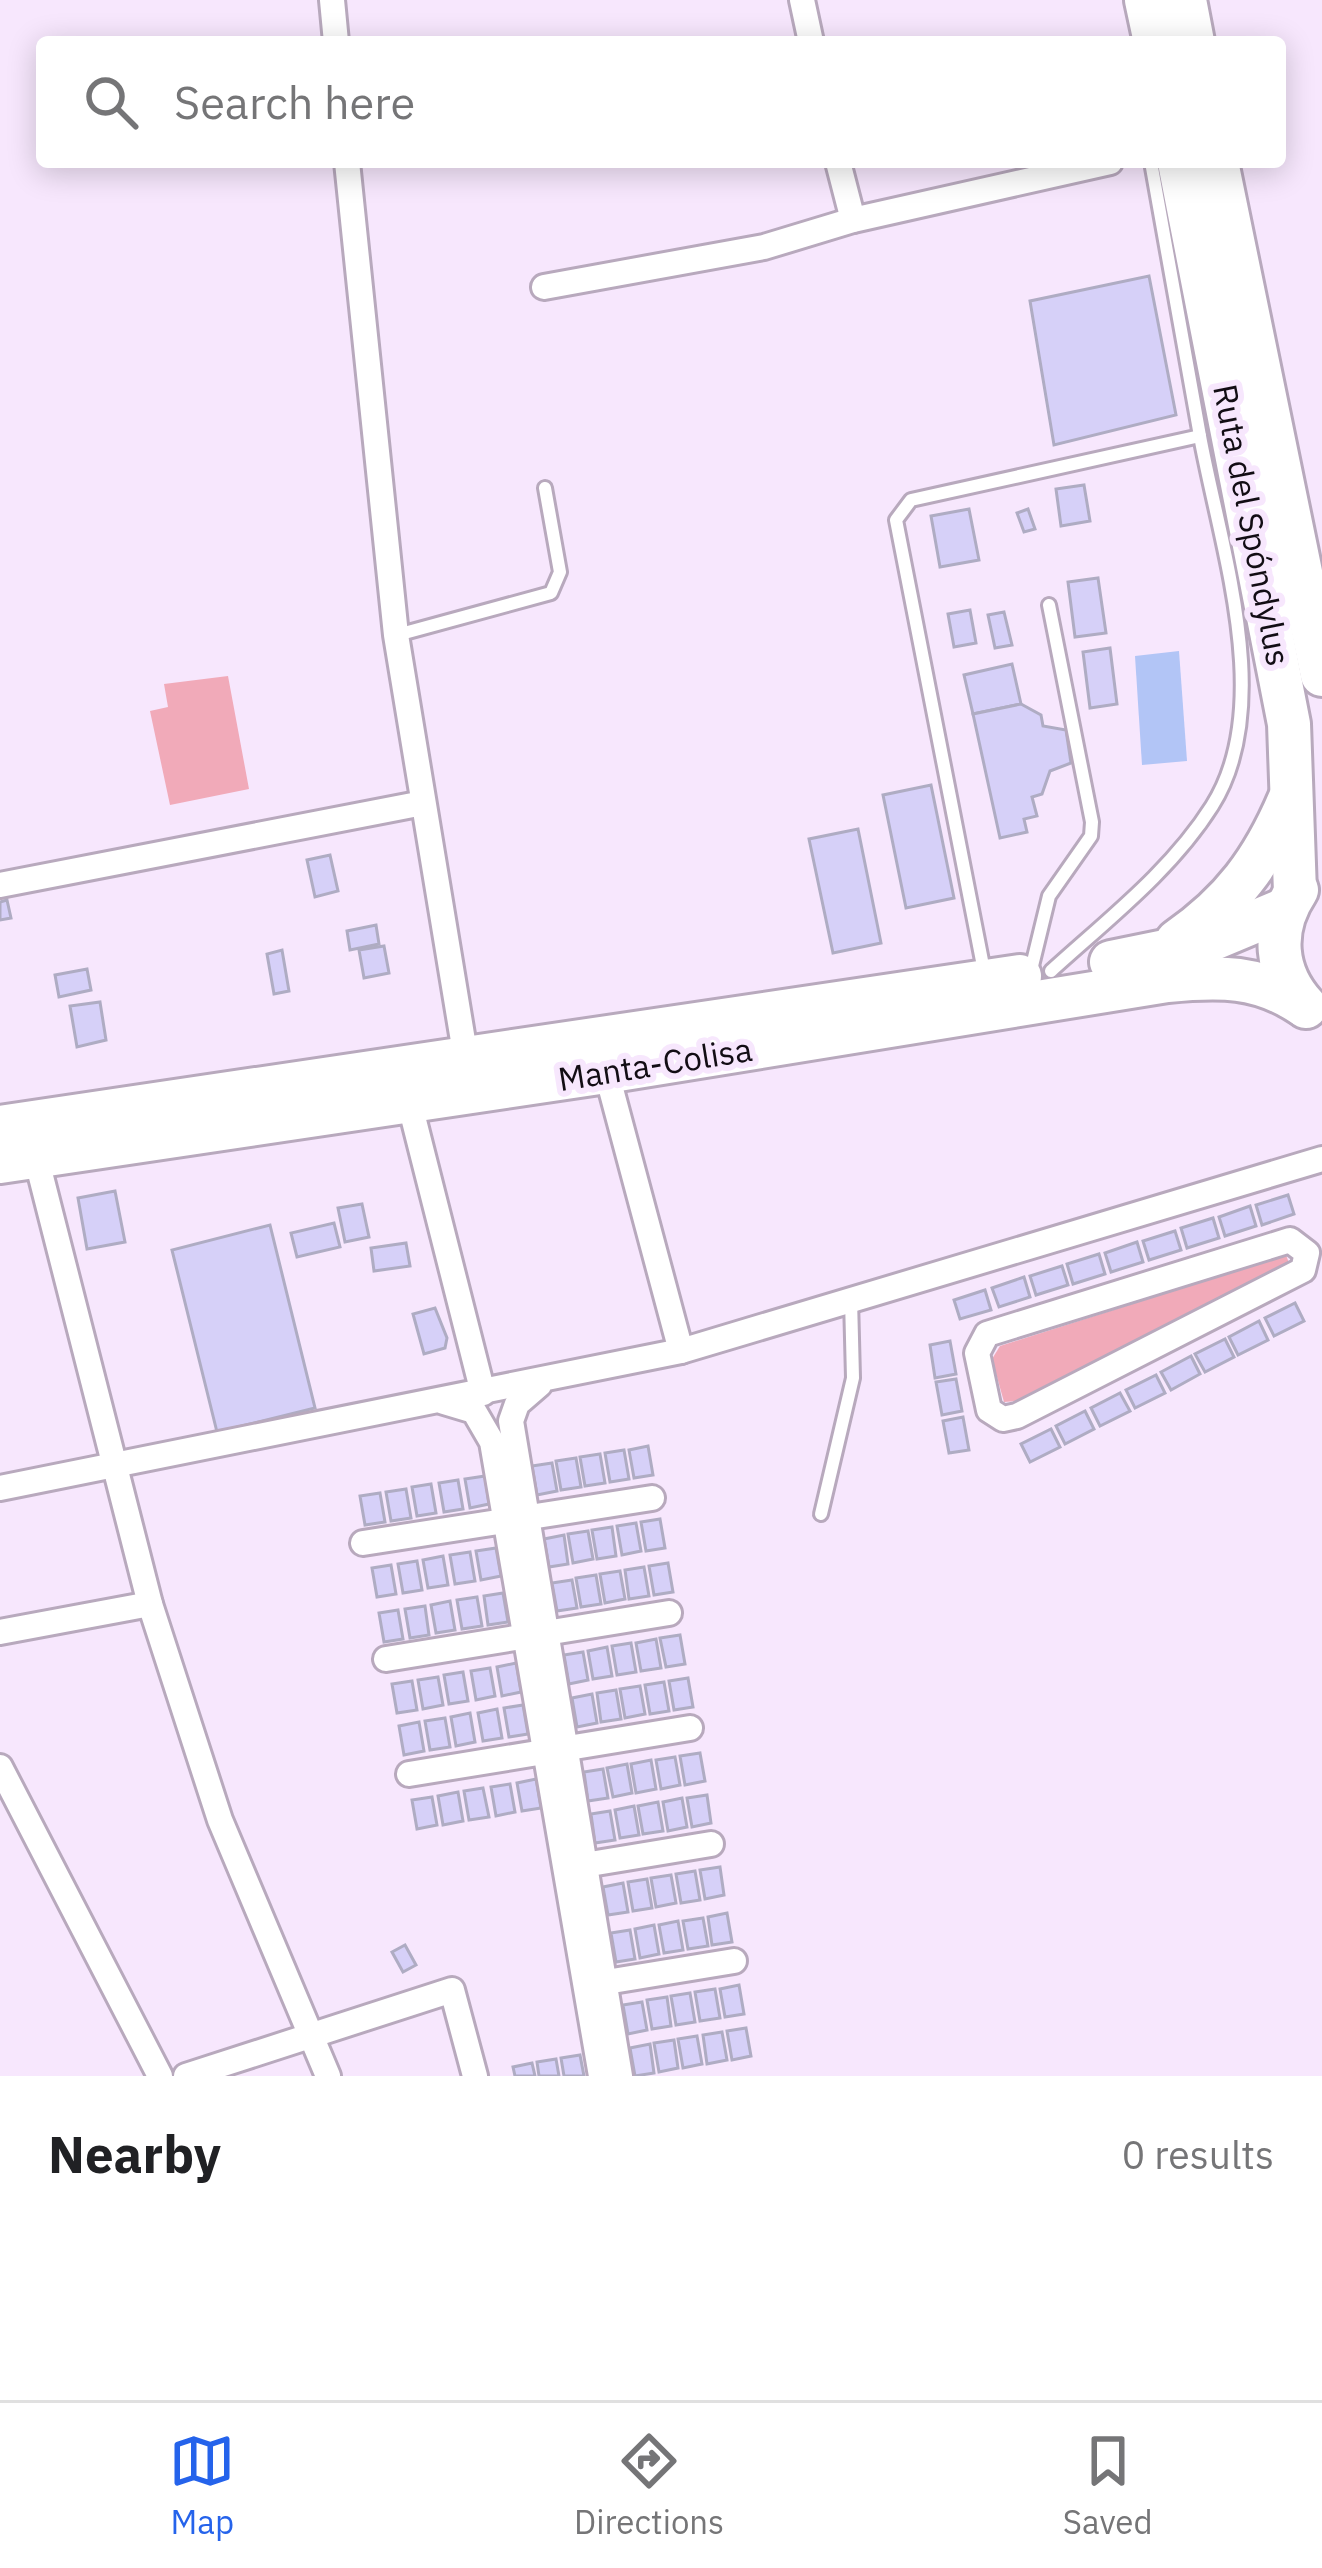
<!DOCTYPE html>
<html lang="en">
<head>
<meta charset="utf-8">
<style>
	body { margin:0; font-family:"IBM Plex Sans",sans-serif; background:#f6f6f6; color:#202124 }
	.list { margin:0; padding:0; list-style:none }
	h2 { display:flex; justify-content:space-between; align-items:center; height:156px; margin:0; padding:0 48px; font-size:51px }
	h2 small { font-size:39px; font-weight:400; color:#757577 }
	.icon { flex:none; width:66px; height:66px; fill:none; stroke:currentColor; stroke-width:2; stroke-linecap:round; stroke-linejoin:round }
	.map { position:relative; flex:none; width:1322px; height:2076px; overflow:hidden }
	.search { position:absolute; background:#fff; box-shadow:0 6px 30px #0003; left:36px; right:36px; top:36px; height:132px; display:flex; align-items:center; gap:30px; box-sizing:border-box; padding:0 42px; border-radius:12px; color:#757577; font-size:45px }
	.sheet { height:324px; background:#fff }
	nav { display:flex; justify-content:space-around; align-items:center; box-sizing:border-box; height:168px; border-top:3px solid #e0e0e0; background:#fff; font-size:33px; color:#757577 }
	nav a { display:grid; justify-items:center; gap:6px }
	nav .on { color:#2563eb }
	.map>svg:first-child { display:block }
	.green { fill:#f1aab9 }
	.water { fill:#b2c5f6 }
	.building { fill:#d6d0f8; stroke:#afacc3; stroke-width:3 }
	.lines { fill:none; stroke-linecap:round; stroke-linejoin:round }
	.lane-casing { stroke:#b8a9bd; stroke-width:18 }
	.street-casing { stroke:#b8a9bd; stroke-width:30 }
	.highway-casing { stroke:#b8a9bd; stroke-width:48 }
	.lane { stroke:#fff; stroke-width:12 }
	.street { stroke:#fff; stroke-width:24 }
	.highway { stroke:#fff; stroke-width:42 }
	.labels { text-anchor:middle; stroke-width:12; stroke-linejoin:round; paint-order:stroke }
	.street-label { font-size:33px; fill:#120d14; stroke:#f7e7fd }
</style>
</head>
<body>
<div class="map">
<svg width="1322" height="2076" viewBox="0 0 1322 2076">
	<rect width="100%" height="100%" fill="#f7e7fd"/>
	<g class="green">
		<polygon points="228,676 249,789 170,805 150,711 168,707 164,684"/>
		<polygon points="1286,1255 1289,1263 1017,1401 1004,1402 992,1359 1000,1346"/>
	</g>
	<polygon class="water" points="1179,651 1187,761 1142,765 1135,656"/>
	<g class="building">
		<polygon points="1149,276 1176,415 1054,445 1030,301"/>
		<polygon points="1084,485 1090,521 1061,526 1056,489"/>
		<polygon points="969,509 979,560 940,567 931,516"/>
		<polygon points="1028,509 1035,529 1024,532 1017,513"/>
		<polygon points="1098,578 1106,633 1075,637 1068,582"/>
		<polygon points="970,610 976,643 954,647 948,614"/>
		<polygon points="1004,612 1012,645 995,648 988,615"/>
		<polygon points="1110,648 1117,704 1090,708 1083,652"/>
		<polygon points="1012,664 1021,704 973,714 964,675"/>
		<polygon points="1021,704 1041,715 1043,726 1066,730 1071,763 1050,771 1042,794 1032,797 1037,816 1024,819 1027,832 1000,838 973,714"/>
		<polygon points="931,785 954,898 906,908 883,795"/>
		<polygon points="858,829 881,943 833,953 809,839"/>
		<polygon points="330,855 338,891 315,897 307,860"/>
		<polygon points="7,900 11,918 0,920 0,902"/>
		<polygon points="376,925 379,944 350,950 347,931"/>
		<polygon points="384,946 389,973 364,978 359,950"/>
		<polygon points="282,950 289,991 274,994 267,954"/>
		<polygon points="87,969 91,990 59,997 55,975"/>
		<polygon points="100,1002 106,1040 77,1047 70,1006"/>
		<polygon points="115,1191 125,1242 87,1249 78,1198"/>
		<polygon points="1288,1195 1294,1214 1262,1225 1256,1205"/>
		<polygon points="362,1204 369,1237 345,1242 338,1208"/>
		<polygon points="1250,1206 1256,1226 1225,1236 1219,1217"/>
		<polygon points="1213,1218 1219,1238 1187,1248 1181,1228"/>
		<polygon points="334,1223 340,1247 297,1257 291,1233"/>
		<polygon points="270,1225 315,1408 217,1432 172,1250"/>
		<polygon points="1175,1231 1181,1250 1149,1260 1143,1241"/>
		<polygon points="1137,1242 1143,1262 1111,1272 1105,1253"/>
		<polygon points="406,1243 410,1266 374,1271 371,1248"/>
		<polygon points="1099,1254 1105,1274 1073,1284 1067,1264"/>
		<polygon points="1062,1266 1068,1285 1036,1295 1030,1276"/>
		<polygon points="1024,1277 1030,1297 999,1307 992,1288"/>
		<polygon points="985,1290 991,1310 960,1319 954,1300"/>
		<polygon points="1295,1303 1304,1321 1274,1336 1265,1318"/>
		<polygon points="435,1308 447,1338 445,1348 424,1354 413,1314"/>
		<polygon points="1259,1321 1268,1340 1238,1355 1229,1337"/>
		<polygon points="1225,1339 1234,1357 1205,1372 1195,1354"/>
		<polygon points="950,1341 956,1374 935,1378 930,1345"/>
		<polygon points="1191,1356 1200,1374 1171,1390 1161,1372"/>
		<polygon points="1156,1375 1165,1393 1135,1408 1126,1390"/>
		<polygon points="956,1379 962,1411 942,1415 936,1382"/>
		<polygon points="1120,1393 1130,1411 1100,1426 1091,1408"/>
		<polygon points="1085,1411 1094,1429 1065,1444 1056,1426"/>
		<polygon points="963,1417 969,1450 949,1453 943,1421"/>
		<polygon points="1051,1429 1060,1447 1030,1462 1021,1444"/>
		<polygon points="648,1446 653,1475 634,1478 629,1450"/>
		<polygon points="624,1450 629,1479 610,1482 605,1453"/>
		<polygon points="600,1454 605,1483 585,1486 580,1457"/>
		<polygon points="576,1458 581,1487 561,1490 556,1461"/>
		<polygon points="552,1463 557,1491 537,1495 532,1466"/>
		<polygon points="485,1476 489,1504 470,1508 465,1479"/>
		<polygon points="458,1480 463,1509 444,1512 439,1483"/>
		<polygon points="431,1484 436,1513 417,1516 412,1487"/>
		<polygon points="406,1489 411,1518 391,1521 386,1492"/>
		<polygon points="380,1493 385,1522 365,1525 360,1496"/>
		<polygon points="660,1519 665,1548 646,1551 641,1522"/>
		<polygon points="636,1523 641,1551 622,1555 617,1526"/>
		<polygon points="612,1527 616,1556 597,1559 592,1530"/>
		<polygon points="588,1531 593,1559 573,1563 568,1534"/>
		<polygon points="564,1535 568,1564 549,1567 544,1539"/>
		<polygon points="496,1548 501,1576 481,1580 476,1551"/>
		<polygon points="470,1552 475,1581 455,1584 450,1555"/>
		<polygon points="443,1556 448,1585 428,1588 423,1560"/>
		<polygon points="417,1561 422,1590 403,1593 398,1564"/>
		<polygon points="668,1563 673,1592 654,1595 649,1566"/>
		<polygon points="391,1565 396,1594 377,1597 372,1568"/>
		<polygon points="644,1567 649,1596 629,1599 625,1570"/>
		<polygon points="620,1571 625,1599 605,1603 600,1574"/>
		<polygon points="596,1575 601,1604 581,1607 576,1578"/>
		<polygon points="572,1580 577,1608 557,1611 552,1583"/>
		<polygon points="503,1593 508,1622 488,1625 484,1596"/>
		<polygon points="477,1597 482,1626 462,1629 457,1600"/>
		<polygon points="450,1601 455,1630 436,1633 431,1605"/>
		<polygon points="425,1606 429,1635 410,1638 405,1609"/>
		<polygon points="398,1610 403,1639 384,1642 379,1613"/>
		<polygon points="680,1635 685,1664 666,1667 660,1638"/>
		<polygon points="656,1639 661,1668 641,1671 636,1643"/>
		<polygon points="631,1643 636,1672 617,1675 612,1646"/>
		<polygon points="607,1647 612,1676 593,1679 588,1651"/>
		<polygon points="583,1652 588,1680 569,1684 564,1655"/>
		<polygon points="516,1663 521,1692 502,1696 497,1667"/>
		<polygon points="490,1668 495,1696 476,1700 471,1671"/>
		<polygon points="463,1672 468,1701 449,1704 444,1675"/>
		<polygon points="438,1677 443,1705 423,1709 418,1680"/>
		<polygon points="688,1678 693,1707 674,1710 669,1681"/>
		<polygon points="412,1681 417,1710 397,1713 392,1684"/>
		<polygon points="664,1682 669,1711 650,1714 645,1685"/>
		<polygon points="640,1686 645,1714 625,1718 620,1689"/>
		<polygon points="616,1690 621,1719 601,1722 597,1693"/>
		<polygon points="592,1694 597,1723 577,1727 572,1698"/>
		<polygon points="523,1705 528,1734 509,1737 504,1708"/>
		<polygon points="497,1709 502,1738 483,1741 478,1713"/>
		<polygon points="470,1713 475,1742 456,1746 451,1717"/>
		<polygon points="445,1718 450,1747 430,1750 425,1721"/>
		<polygon points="419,1722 424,1751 404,1755 399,1726"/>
		<polygon points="700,1753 705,1781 685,1785 680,1756"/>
		<polygon points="675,1757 680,1785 661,1789 656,1760"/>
		<polygon points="651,1760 656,1789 636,1793 631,1764"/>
		<polygon points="627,1764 632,1793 613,1797 607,1768"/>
		<polygon points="603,1769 608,1798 588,1801 584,1772"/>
		<polygon points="536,1779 541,1808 522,1811 517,1783"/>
		<polygon points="510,1784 515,1812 496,1816 491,1787"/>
		<polygon points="483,1788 489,1817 469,1820 464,1791"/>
		<polygon points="458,1792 463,1821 443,1825 438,1796"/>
		<polygon points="707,1795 711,1823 692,1827 687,1798"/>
		<polygon points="432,1797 437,1825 417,1829 412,1800"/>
		<polygon points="682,1798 687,1827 668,1831 663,1802"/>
		<polygon points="658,1802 663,1831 643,1834 638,1806"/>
		<polygon points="634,1806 639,1835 620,1838 615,1810"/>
		<polygon points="610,1811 615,1840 595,1843 591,1814"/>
		<polygon points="720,1867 724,1895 705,1899 700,1870"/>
		<polygon points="695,1871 700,1900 681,1903 676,1874"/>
		<polygon points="671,1875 676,1903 656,1907 651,1878"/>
		<polygon points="647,1879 652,1908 633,1911 628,1882"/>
		<polygon points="623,1883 628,1912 608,1915 603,1887"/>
		<polygon points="727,1913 732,1942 712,1945 708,1917"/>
		<polygon points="703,1918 708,1946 688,1949 683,1921"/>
		<polygon points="678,1921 683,1950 664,1953 659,1925"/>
		<polygon points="654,1925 659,1954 640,1958 635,1929"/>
		<polygon points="630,1930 635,1959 616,1962 611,1933"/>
		<polygon points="405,1945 416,1965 403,1972 392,1952"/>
		<polygon points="739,1985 744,2014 725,2017 720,1989"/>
		<polygon points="715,1989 720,2018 700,2021 695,1992"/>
		<polygon points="690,1993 695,2022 676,2025 671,1996"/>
		<polygon points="667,1997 671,2026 652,2029 647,2000"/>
		<polygon points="642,2002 647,2030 628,2034 623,2005"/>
		<polygon points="746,2028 751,2056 732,2060 727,2031"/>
		<polygon points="722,2032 727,2060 707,2064 703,2035"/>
		<polygon points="697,2036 702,2064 683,2068 678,2039"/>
		<polygon points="674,2040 678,2068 659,2072 654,2043"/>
		<polygon points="650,2044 654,2073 635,2076 630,2048"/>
		<polygon points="580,2055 584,2076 564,2076 561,2058"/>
		<polygon points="556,2059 559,2076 539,2076 537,2062"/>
		<polygon points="532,2063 535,2076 515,2076 513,2067"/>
	</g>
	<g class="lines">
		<g class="lane-casing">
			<g id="lane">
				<polyline points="397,635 551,593 560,572 545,488"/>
				<polyline points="984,971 896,520 911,500 1200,436 1151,162"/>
				<path d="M 1051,971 C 1107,920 1171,871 1212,806 C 1276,705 1220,546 1200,436"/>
				<polyline points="1030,974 1049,896 1091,836 1092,822 1049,605"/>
				<polyline points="821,1514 853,1378 851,1299"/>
			</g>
		</g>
		<g class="street-casing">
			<g id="street">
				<polyline points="332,0 336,42"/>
				<polyline points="802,0 811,42"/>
				<polyline points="347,162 396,635 466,1059"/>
				<polyline points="838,162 853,220"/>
				<polyline points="544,287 764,247 853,220 1110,162"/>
				<polyline points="0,885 423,803"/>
				<polyline points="604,1063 681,1351"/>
				<polyline points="407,1093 483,1393"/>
				<polyline points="36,1157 150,1604 220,1820 328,2076"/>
				<polygon points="1290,1240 1307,1253 1303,1270 1017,1416 1003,1419 989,1410 977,1353 987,1334"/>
				<polyline points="539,1385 517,1404 511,1421 620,2076"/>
				<polyline points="444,1402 474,1411 492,1442 601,2076"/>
				<polyline points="0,1488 681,1351 1322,1159"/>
				<polyline points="363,1543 652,1498"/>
				<polyline points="0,1632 150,1604"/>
				<polyline points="386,1659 669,1613"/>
				<polyline points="0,1767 160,2076"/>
				<polyline points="409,1774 690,1728"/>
				<polyline points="572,1867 711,1844"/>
				<polyline points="594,1984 734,1961"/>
				<polyline points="186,2076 452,1990 475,2076"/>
			</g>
		</g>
		<g class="highway-casing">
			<g id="highway">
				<polyline points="1146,0 1155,42"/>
				<polyline points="1185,0 1193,42"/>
				<polyline points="1179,162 1289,724 1295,892"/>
				<polyline points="1217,162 1322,675"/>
				<path d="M 1297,890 C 1271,929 1274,973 1306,1007"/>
				<path d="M 1177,941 C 1232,903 1263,861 1289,800"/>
				<polyline points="1111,962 1204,943 1285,909"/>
				<polyline points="0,1127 1020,976"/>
				<path d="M 0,1162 L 606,1072 L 1167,981 C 1219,976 1259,975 1303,1005"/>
			</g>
		</g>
		<use href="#lane" class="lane"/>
		<use href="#street" class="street"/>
		<use href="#highway" class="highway"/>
	</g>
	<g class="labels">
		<g class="street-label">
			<text transform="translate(1252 525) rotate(79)" y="12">Ruta del Spóndylus</text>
			<text transform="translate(655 1064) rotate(-9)" y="12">Manta-Colisa</text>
		</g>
	</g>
</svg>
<div class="search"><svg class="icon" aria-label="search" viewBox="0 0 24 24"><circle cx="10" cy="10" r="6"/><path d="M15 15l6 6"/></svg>Search here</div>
</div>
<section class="sheet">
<h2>Nearby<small>0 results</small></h2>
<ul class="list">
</ul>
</section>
<nav>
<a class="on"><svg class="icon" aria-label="map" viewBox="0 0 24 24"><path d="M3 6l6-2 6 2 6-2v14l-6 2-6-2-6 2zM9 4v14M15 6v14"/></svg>Map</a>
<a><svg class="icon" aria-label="directions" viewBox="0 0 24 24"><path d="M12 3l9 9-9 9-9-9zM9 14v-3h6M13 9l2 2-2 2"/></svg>Directions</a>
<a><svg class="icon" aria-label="saved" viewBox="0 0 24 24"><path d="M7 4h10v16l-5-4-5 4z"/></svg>Saved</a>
</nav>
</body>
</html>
